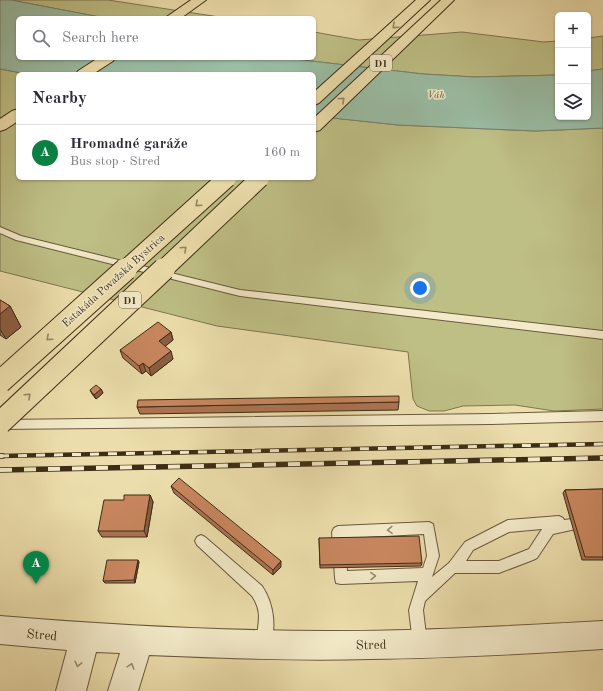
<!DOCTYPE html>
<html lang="en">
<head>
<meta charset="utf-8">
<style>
	body { margin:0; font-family:"Old Standard TT",serif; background:#f2f2f3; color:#2b2b33 }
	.controls { position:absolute; right:12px; top:12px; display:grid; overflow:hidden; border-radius:6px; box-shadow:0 1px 3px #0004 }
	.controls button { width:36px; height:36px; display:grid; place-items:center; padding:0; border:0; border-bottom:1px solid #e1e1e2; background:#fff; color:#2b2b33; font:20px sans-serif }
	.you { position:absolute; left:420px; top:288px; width:14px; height:14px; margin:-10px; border:3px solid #fff; border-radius:50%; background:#1a73e8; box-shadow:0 0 0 6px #1a73e833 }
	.badge { display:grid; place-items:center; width:26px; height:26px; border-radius:50%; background:#0b8043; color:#fff; font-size:13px; font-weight:700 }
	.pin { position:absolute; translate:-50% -33px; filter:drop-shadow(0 1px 2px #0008) }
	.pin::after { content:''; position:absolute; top:21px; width:14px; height:12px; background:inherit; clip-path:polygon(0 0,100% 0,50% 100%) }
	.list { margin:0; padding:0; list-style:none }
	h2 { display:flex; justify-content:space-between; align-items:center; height:52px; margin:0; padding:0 16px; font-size:17px }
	h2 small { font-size:13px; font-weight:400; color:#7c7c81 }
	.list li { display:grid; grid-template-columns:26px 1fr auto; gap:12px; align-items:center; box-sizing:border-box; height:56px; padding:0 16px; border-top:1px solid #e1e1e2 }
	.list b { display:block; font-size:15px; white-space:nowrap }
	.list p { margin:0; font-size:13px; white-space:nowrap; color:#7c7c81 }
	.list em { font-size:13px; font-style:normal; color:#7c7c81 }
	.icon { flex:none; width:22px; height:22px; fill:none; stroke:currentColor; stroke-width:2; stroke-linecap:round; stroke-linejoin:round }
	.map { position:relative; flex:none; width:603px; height:691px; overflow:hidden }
	.search { position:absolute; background:#fff; box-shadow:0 1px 3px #0004; left:16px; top:16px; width:300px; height:44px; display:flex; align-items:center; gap:10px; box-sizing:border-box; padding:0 14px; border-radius:6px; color:#7c7c81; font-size:15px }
	.panel { position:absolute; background:#fff; box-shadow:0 1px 3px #0004; left:16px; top:72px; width:300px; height:108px; border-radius:6px }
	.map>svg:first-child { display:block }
	.green { fill:#bebf85; stroke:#7e764e }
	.water { fill:#9abda4; stroke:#75836b }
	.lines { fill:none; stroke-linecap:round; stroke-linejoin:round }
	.lane-casing { stroke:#69593c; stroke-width:2 }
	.street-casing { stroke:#69593c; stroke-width:2 }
	.highway-casing { stroke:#3d2d16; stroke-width:2 }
	.lane { fill:#f3eac9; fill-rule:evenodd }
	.street { fill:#f3eac9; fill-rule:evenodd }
	.highway { fill:#ecdeac; fill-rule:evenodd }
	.rail-far1-casing { stroke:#3d2d16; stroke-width:4.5 }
	.rail-casing { stroke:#3d2d16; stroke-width:5.5 }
	.rail-far1 { stroke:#f3eac9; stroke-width:3; stroke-dasharray:9; stroke-linecap:butt }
	.rail { stroke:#f3eac9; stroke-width:4; stroke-dasharray:12; stroke-linecap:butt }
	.highway-bridge-far1-casing { stroke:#3d2d16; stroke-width:20; stroke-linecap:butt }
	.highway-bridge-casing { stroke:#3d2d16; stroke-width:24; stroke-linecap:butt }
	.highway-bridge-far1 { stroke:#ecdeac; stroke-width:18 }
	.highway-bridge { stroke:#ecdeac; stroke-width:22 }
	.wall { fill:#ac7352; stroke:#3d2d16 }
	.shaded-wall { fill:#8c5e42; stroke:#3d2d16 }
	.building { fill:#c8865f; stroke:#3d2d16 }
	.oneway { stroke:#948661 }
	.oneway2 { stroke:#988c70 }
	.labels { text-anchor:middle; stroke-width:3; stroke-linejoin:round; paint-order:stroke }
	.shield { fill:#f3eac9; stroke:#74664c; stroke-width:1 }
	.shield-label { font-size:10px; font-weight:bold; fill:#3d2d16 }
	.far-water-label { font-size:10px; font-style:italic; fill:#54513a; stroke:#f3eac9 }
	.street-label { font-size:11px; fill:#3d2d16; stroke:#f3eac9 }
	.near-street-label { font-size:13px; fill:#3d2d16; stroke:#f3eac9 }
</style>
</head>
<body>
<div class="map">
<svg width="603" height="691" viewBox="0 0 603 691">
	<rect width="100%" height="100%" fill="#ecdeac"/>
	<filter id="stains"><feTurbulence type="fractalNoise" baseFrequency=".005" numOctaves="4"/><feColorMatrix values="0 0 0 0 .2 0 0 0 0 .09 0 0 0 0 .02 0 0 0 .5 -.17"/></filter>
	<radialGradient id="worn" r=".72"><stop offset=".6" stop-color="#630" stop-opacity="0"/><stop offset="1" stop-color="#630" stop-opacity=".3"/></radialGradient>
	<g class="green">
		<polygon points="11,0 108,0 226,18 105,18"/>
		<polygon points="314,32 359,40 462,32 544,42 558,41 558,75 475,77 423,74 285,58 314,58"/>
		<polygon points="603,36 603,69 588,71 588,38"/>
		<polygon points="0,69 27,74 18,74 18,178 314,178 314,116 398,125 535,131 603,128 603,409 554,411 515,405 463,406 444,411 429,411 417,406 413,399 408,352 217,326 0,271"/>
	</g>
	<polygon class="water" points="0,0 11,0 105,18 18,18 18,58 285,58 423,74 475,77 558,75 558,117 588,117 588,71 603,69 603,128 535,131 398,125 314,116 314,74 27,74 0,69"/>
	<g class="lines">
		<g class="lane-casing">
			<g id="lane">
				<polygon points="0,227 21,236 240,290 603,331 603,339 240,296 16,240 0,233"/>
				<polygon points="603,411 603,421 491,424 0,429 1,420 491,414"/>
				<path d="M 559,516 L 563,518 L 564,520 L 572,519 L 576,521 L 578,525 L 576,529 L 553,534 L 537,558 L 533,560 L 499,573 L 455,573 L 425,601 L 423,610 L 427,643 L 425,648 L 420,650 L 415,648 L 413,643 L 409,610 L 418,581 L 341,584 L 336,583 L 335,578 L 332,532 L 334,528 L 338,526 L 429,522 L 433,524 L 439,556 L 432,577 L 449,563 L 465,542 L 504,522 L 508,520 ZM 542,529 L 529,549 L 499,561 L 466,561 L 473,550 L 509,532 ZM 424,534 L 427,556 L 423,568 L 347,571 L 345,538 Z"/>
				<path d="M 201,535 L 205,537 L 262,586 C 274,604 277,628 269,648 L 264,650 L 259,648 C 252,631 267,618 252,596 L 197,545 L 195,541 L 197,537 Z"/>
			</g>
		</g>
		<g class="street-casing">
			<path id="street" d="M 0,616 C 110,625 220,631 330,631 C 421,631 512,626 603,621 L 603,649 C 525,654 448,658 370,659 C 296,661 222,658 149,655 L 138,691 L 108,691 L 120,653 L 96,652 L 86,691 L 56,691 L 67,650 L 0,644 Z"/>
		</g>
		<g class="highway-casing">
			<g id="highway">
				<polygon points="191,0 206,0 181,18 165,18"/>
				<polygon points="416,0 430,0 319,103 314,105 314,92"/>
				<polygon points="441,0 454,0 320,130 314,132 314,118"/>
				<polygon points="98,58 115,58 113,61 93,74 76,74 78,71"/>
				<polygon points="18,109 18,121 6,129 0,131 0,119 12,111"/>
			</g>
		</g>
		<use href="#lane" class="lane"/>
		<use href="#street" class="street"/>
		<use href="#highway" class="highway"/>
		<g class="rail-far1-casing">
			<polyline id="rail-far1" points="0,456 603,444"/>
		</g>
		<g class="rail-casing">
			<g id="rail">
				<polyline points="0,456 3,456"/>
				<polyline points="0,470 603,458"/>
			</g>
		</g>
		<use href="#rail-far1" class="rail-far1"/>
		<use href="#rail" class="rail"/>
		<g class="highway-bridge-far1-casing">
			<g id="highway-bridge-far1">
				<polyline points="125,270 227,178"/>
				<polyline points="163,270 260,178"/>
			</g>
		</g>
		<g class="highway-bridge-casing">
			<g id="highway-bridge">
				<polyline points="0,382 126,269"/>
				<polyline points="0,423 164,269"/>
			</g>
		</g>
		<use href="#highway-bridge-far1" class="highway-bridge-far1"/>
		<use href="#highway-bridge" class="highway-bridge"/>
	</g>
	<g class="wall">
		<polygon points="0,300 10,306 21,327 6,339 0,335"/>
		<polygon points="171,332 173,340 165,346 173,359 151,376 146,371 142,374 123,358 120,350"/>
		<polygon points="101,389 103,393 96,399 92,394 90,390"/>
		<polygon points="399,402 398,410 140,414 137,407"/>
		<polygon points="171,486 281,567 273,575 174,493"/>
		<polygon points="603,489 603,560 582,560 563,493 565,490"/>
		<polygon points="150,495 153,502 147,537 102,537 98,531 124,500"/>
		<polygon points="319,538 422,563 421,566 320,568"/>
		<polygon points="139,562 135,583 105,583 103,581"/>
	</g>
	<g class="shaded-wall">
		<polygon points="10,306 21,327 6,339 0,329 0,314"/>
		<polygon points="171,332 173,340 162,349 159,341"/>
		<polygon points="171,351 173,359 151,376 149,368"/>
		<polygon points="143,363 146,371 142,374 139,366"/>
		<polygon points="101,389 103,393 96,399 94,395"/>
		<polygon points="150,495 153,502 147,537 144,531"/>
		<polygon points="138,560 139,562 135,583 134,580"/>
		<polygon points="281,561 281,567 273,575 273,570"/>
	</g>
	<g class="building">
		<polygon points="0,300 10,306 0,314"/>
		<polygon points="158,322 171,332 159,341 171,351 149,368 143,363 139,366 120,350"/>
		<polygon points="96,385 101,389 94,395 90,390"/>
		<polygon points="399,396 399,402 137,407 138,400"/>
		<polygon points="179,478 281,561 273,570 171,486"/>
		<polygon points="603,489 603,557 585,557 565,490"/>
		<polygon points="124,495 150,495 144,531 98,531 104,500 124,500"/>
		<polygon points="419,536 422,563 320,565 319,538"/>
		<polygon points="107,560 138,560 134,580 103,581"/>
	</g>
	<defs><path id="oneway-chevron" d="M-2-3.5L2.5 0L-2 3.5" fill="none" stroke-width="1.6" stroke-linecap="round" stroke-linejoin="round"/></defs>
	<g class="oneway">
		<use href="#oneway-chevron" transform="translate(395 26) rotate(138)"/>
		<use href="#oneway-chevron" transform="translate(342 100) rotate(-43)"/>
		<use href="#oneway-chevron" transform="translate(198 204) rotate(138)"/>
		<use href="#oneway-chevron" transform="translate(184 249) rotate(-43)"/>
		<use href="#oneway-chevron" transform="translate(49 338) rotate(138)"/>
		<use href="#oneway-chevron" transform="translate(28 396) rotate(-43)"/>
	</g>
	<g class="oneway2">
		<use href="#oneway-chevron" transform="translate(390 530) rotate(178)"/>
		<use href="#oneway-chevron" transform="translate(373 576) rotate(-2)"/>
		<use href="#oneway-chevron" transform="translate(78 664) rotate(104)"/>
		<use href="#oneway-chevron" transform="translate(131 666) rotate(-73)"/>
	</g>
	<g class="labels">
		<g class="shield">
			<rect x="370" y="55" width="22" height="16" rx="3"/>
			<rect x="119" y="292" width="22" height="16" rx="3"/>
		</g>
		<g class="shield-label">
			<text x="381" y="67">D1</text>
			<text x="130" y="304">D1</text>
		</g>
		<g class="far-water-label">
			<text transform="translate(436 94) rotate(1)" y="4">Váh</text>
		</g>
		<g class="street-label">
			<text transform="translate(113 280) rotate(-42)" y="4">Estakáda Považská Bystrica</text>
		</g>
		<g class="near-street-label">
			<text transform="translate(42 634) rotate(5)" y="5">Stred</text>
			<text transform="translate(371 644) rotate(-1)" y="5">Stred</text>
		</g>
	</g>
	<rect width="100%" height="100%" filter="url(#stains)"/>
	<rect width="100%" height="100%" fill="url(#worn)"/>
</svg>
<div class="controls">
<button>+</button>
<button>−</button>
<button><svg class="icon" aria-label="layers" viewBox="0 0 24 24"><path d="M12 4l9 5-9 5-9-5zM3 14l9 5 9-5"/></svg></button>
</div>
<div class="you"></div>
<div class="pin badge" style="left:36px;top:584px">A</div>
<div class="search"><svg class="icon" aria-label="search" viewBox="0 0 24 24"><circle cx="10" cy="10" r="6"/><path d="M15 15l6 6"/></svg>Search here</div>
<section class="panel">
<h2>Nearby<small></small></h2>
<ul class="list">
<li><span class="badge">A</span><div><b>Hromadné garáže</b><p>Bus stop · Stred</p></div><em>160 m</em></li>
</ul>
</section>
</div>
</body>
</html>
